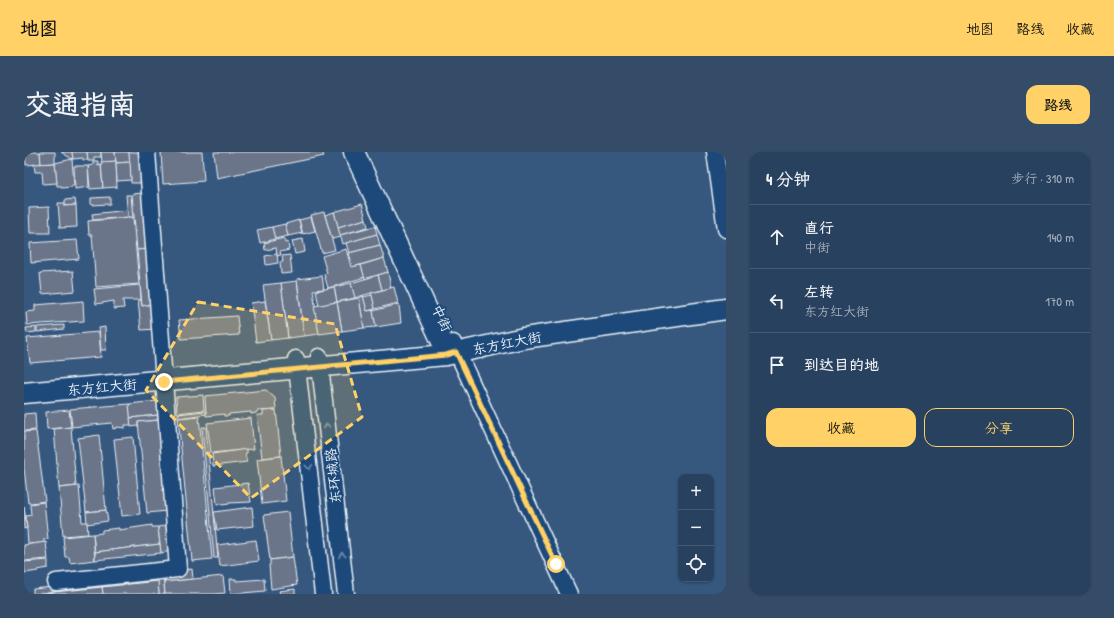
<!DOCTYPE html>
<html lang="zh">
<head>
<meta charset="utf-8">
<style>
	body { margin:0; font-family:"Patrick Hand","LXGW WenKai TC",sans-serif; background:#344c67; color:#f1f3f6 }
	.controls { position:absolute; right:12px; bottom:12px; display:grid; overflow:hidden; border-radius:8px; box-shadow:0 1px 3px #0004 }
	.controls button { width:36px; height:36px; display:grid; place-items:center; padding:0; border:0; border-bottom:1px solid #445a73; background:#28415e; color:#f1f3f6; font:20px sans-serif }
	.stop { position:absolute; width:12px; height:12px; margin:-9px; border:3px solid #ffd166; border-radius:50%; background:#fff }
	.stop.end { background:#ffd166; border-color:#fff; box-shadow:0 1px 4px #0008 }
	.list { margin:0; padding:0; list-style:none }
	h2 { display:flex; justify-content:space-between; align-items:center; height:52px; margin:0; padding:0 16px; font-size:17px }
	h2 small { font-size:13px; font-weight:400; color:#a5afbc }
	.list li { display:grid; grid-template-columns:26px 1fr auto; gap:12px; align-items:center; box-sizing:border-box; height:64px; padding:0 16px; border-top:1px solid #445a73 }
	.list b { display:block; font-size:15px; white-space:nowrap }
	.list p { margin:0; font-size:13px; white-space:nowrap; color:#a5afbc }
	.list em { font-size:13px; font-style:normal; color:#a5afbc }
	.actions { display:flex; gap:8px; padding:12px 16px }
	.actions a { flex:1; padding:9px 0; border:1px solid #ffd166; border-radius:12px; text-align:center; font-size:14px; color:#ffd166 }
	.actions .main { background:#ffd166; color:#111 }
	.icon { flex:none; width:22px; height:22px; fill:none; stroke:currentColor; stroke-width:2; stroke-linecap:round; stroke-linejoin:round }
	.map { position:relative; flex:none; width:702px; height:442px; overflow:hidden; border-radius:12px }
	header { display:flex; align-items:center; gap:24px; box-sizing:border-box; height:56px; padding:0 20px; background:#ffd166; color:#111 }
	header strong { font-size:19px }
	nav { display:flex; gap:22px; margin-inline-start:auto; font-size:14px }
	.intro { display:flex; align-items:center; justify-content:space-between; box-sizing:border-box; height:96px; padding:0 24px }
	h1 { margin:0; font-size:28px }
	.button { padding:10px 18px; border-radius:12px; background:#ffd166; color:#111; font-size:14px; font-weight:700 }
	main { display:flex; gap:24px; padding:0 24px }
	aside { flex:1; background:#28415e; border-radius:12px; box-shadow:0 1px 3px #0004 }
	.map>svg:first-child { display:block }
	.building { fill:#6a7489; stroke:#e8f1f8 }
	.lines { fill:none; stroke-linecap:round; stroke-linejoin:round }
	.minor-casing { stroke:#e8f1f8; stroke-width:19 }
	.major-casing { stroke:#e8f1f8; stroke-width:23 }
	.minor { stroke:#1f4a7a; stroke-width:16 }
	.major { stroke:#1f4a7a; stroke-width:20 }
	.oneway { stroke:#6f8dac }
	.route { stroke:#ffd166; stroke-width:5 }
	.marked { fill:#ffd166; fill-opacity:0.2; stroke:#ffd166; stroke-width:3; stroke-dasharray:8 5; stroke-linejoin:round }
	.labels { text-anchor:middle; stroke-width:4; stroke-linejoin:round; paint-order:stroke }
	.street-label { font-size:14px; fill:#e8f1f8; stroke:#1f4a7a }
</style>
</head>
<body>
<header>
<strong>地图</strong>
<nav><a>地图</a><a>路线</a><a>收藏</a></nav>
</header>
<div class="intro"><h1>交通指南</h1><a class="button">路线</a></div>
<main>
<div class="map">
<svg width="702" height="442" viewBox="0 0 702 442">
	<rect width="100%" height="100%" fill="#36577e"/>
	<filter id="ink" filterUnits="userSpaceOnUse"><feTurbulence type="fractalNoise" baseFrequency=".025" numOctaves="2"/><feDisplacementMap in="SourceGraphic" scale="8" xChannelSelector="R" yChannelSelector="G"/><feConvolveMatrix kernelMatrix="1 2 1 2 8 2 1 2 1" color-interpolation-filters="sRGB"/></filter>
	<g filter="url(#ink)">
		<g class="building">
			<polygon points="1,0 16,0 17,12 2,13"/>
			<polygon points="16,0 31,0 31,11 17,12"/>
			<polygon points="37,0 48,0 49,7 48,7"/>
			<polygon points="48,0 63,0 64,8 59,8 59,6 49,7"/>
			<polygon points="63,0 77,0 77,5 70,5 70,9 64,9"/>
			<polygon points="77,0 91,0 92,9 78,11"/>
			<polygon points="91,0 105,0 106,10 92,11"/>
			<polygon points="105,0 118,0 120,31 107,31"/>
			<polygon points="137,0 178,0 180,29 139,32"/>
			<polygon points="190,0 293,0 294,1 298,0 300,4 193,26"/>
			<polygon points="48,7 50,33 48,33 48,35 38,36 38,34 33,34 31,11"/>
			<polygon points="69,9 74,9 74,13 77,12 79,36 66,37 64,14 69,13"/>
			<polygon points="92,9 93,35 79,36 77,10"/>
			<polygon points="106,10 107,28 93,29 92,11"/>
			<polygon points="31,11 33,31 19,32 18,20 11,20 10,12"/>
			<polygon points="50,14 64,14 65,35 51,37"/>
			<polygon points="120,41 125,97 113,98 108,42"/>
			<polygon points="102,43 107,43 109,65 104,66"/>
			<polygon points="86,45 86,52 67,53 67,46"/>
			<polygon points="51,47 52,53 41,54 41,48"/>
			<polygon points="34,51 41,51 41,54 52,53 53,75 36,76"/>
			<polygon points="338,52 342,67 314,75 310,60"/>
			<polygon points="25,55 26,81 6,81 5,56"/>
			<polygon points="104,58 104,65 69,68 68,62"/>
			<polygon points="300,60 311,98 298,101 287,63"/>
			<polygon points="310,60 317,85 308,87 301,63"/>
			<polygon points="109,65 115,132 72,135 68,83 65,83 64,69"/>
			<polygon points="287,65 291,79 279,82 275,68"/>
			<polygon points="342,67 344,75 316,83 314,75"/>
			<polygon points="275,68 278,81 264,84 261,72"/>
			<polygon points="261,72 264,84 250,87 248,75"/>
			<polygon points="351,74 353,82 319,92 316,83"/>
			<polygon points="248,75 251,87 236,91 233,78"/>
			<polygon points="353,82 356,93 325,101 322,91"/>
			<polygon points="260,86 261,91 264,90 265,98 256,100 257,103 253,104 252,96 241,98 240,91"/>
			<polygon points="279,87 281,100 271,102 268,89"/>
			<polygon points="53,88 55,107 7,111 6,91"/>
			<polygon points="356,93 360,106 329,115 325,101"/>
			<polygon points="125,97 131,152 118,154 113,98"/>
			<polygon points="322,97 327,115 337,113 341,125 304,136 300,122 303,121 298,104"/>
			<polygon points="253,102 254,111 242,113 241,104"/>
			<polygon points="266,103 268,121 257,122 256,110 259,110 258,104"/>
			<polygon points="360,106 364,120 341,127 337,113"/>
			<polygon points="49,119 51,139 18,142 16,121"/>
			<polygon points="364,120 367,136 358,138 354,123"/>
			<polygon points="354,123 358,138 330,146 327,131"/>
			<polygon points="298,124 300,137 289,138 295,182 280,184 273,127"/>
			<polygon points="273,129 280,184 264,186 257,131"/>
			<polygon points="257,131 264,186 247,188 239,133"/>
			<polygon points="327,131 331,146 313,150 310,135"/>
			<polygon points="116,133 117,148 99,148 100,156 90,157 90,149 72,152 70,137"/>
			<polygon points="310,135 313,150 295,154 292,139"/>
			<polygon points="370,135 374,151 351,157 347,141"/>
			<polygon points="348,143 351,157 343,159 339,145"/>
			<polygon points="339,144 343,159 349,158 352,175 340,176 335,146"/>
			<polygon points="335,146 340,176 318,179 313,150"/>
			<polygon points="114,148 117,148 118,154 129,152 132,177 117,178"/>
			<polygon points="59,149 60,169 3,173 2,160 11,159 11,153"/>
			<polygon points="241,149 247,188 232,190 227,151"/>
			<polygon points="313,150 318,179 295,182 290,154"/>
			<polygon points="375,152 377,171 352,175 349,159"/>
			<polygon points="213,164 215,183 157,187 155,168"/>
			<polygon points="40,173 40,177 13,180 13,175"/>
			<polygon points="12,175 12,180 3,181 2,176"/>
			<polygon points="81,175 82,198 77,198 75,176"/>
			<polygon points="75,180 77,205 6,211 3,186"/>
			<polygon points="242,238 251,246 252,258 233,259 232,261 227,262 227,260 205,262 205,264 200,264 200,262 182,264 181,244"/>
			<polygon points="179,243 180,258 153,261 152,245"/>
			<polygon points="133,249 134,263 106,266 105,252"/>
			<polygon points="105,252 107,273 101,273 101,276 93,275 93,276 89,277 88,271 48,275 46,257"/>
			<polygon points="45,258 47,275 23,277 22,260"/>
			<polygon points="252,258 257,304 238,306 233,263 239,263 239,259"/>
			<polygon points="182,259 182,262 154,266 154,262"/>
			<polygon points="11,261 12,278 0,279 0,262"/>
			<polygon points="134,263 134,268 114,270 114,274 107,275 106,266"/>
			<polygon points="175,264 188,407 168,409 154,266"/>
			<polygon points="227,266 230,297 187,301 183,271"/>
			<polygon points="135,268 143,359 123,361 114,270"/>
			<polygon points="47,275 52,334 35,336 30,277"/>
			<polygon points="178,275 182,275 194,406 190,406"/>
			<polygon points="12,279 21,349 7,351 4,351 0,316 0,280"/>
			<polygon points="75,283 82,358 62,360 54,286"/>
			<polygon points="109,285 116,362 98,364 90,287"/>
			<polygon points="223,297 223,301 221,302 223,310 189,314 188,302"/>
			<polygon points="257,304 262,349 238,352 233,307"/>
			<polygon points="224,331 227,350 205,351 205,352 198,353 198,352 193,352 191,335"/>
			<polygon points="55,334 58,370 63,370 64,382 39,384 35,336"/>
			<polygon points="20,350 24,387 20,387 20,391 4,392 2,364 7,363 6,352"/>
			<polygon points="0,355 3,376 0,377"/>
			<polygon points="228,355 230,374 193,378 190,360"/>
			<polygon points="82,358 84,369 63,372 62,360"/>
			<polygon points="264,360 269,405 246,408 240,363"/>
			<polygon points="128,373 128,375 134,375 136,392 71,400 69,382 78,381 78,378 95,376 95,378"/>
			<polygon points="145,373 148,399 137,401 134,375"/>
			<polygon points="69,382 71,408 46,411 45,405 41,405 39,385"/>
			<polygon points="232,388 235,409 196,414 193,393"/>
			<polygon points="22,390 24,407 0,409 0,393"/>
			<polygon points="136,392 137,401 71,408 71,400"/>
			<polygon points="269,405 273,433 247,437 245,413 246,413 246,408"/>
			<polygon points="24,408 24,416 14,418 14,419 1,421 0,410"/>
			<polygon points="168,417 169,427 140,430 139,421"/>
			<polygon points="139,423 141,442 135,442 133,424"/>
			<polygon points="133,424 134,429 9,442 9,437"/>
			<polygon points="199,424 201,441 190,442 141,442 140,430"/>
			<polygon points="206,427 212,427 212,429 240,427 241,439 207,442"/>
			<polygon points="134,429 135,442 79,442 78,435"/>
			<polygon points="78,435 79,442 12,442"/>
			<polygon points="271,437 271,442 256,442 255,439"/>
		</g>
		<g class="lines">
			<g class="minor-casing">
				<g id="minor">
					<polyline points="691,0 702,77"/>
					<polyline points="429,191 545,442"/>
					<polyline points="295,205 322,442"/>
					<polyline points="272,207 299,442"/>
					<polyline points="32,430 154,417 123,0"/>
				</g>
			</g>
			<g class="major-casing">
				<g id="major">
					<polyline points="330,0 419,192"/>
					<polyline points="0,241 422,203 500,186 702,157"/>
				</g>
			</g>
			<use href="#minor" class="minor"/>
			<use href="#major" class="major"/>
		</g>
		<defs><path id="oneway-chevron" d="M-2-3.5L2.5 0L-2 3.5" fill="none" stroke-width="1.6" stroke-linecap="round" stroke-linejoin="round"/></defs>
		<g class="oneway">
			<use href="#oneway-chevron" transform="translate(303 274) rotate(-96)"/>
			<use href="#oneway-chevron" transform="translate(285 315) rotate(84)"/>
			<use href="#oneway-chevron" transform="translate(318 403) rotate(-96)"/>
		</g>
	</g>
	<g class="lines" filter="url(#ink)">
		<polyline class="route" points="140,230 422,203 432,200 532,412"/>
	</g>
	<path class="marked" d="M 174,150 L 311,172 L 338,265 L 227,346 L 122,238 Z"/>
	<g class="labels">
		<g class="street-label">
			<text transform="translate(418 166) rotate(65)" y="5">中街</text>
			<text transform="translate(483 191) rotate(-11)" y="5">东方红大街</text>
			<text transform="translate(78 235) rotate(-5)" y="5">东方红大街</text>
			<text transform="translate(309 324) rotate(-96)" y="5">东环城路</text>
		</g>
	</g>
</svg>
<div class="controls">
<button>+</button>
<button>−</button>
<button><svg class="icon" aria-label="locate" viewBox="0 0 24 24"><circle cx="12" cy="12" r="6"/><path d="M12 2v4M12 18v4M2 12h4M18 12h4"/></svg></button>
</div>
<div class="stop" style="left:532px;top:412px"></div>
<div class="stop end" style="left:140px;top:230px"></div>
</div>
<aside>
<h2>4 分钟<small>步行 · 310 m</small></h2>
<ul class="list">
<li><svg class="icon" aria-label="ahead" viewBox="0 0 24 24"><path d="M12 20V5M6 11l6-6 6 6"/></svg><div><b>直行</b><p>中街</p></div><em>140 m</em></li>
<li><svg class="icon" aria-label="left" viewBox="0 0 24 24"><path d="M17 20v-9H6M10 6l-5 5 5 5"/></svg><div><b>左转</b><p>东方红大街</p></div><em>170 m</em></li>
<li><svg class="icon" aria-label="arrive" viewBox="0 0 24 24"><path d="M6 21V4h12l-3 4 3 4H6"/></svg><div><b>到达目的地</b></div></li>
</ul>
<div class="actions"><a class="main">收藏</a><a>分享</a></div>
</aside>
</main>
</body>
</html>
